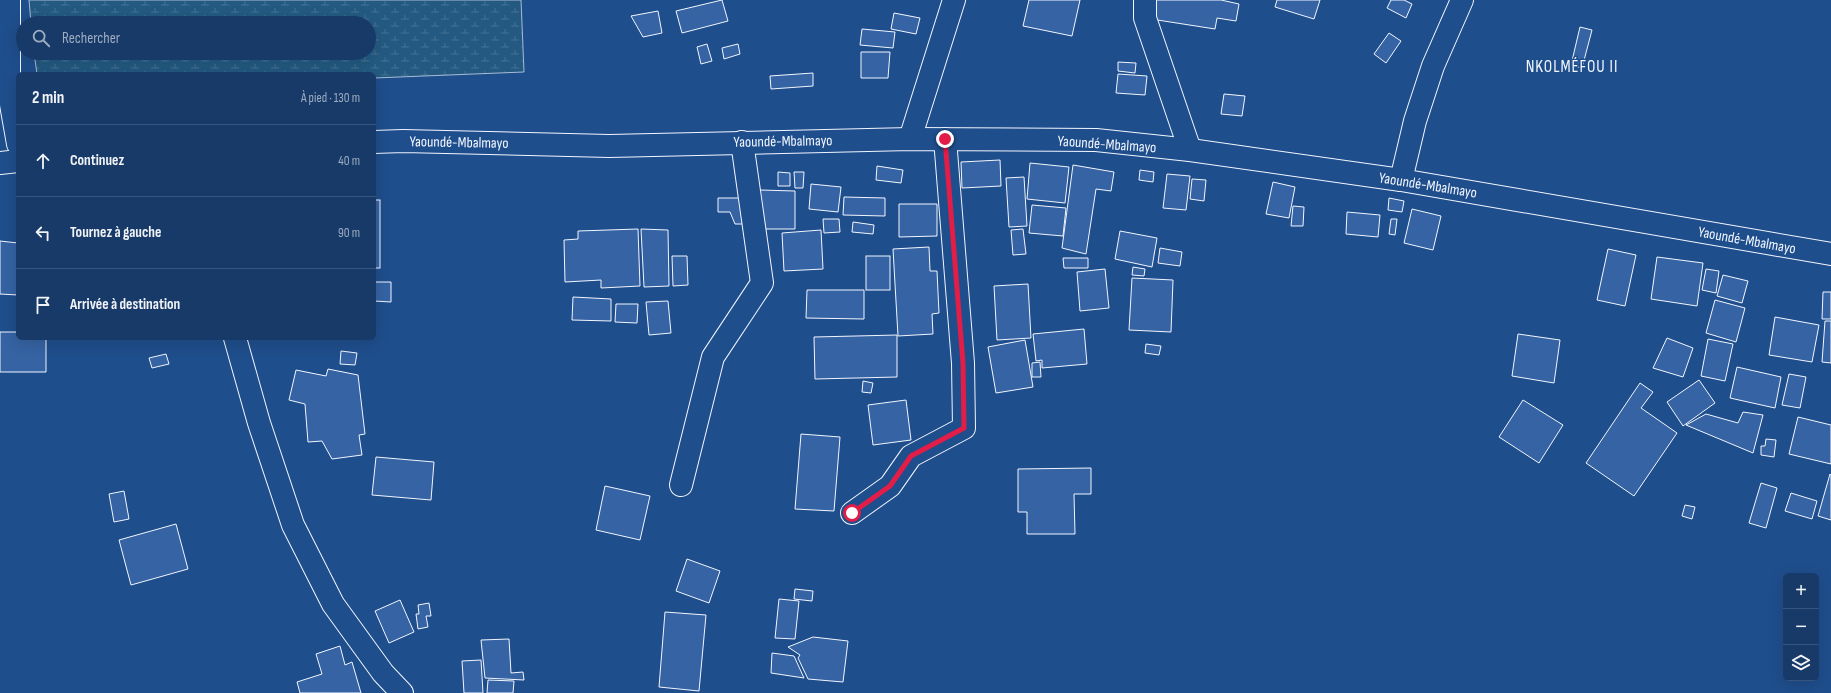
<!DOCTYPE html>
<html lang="fr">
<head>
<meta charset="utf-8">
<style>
	body { margin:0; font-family:"Sofia Sans Condensed",sans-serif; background:#20416f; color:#f1f3f6 }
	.controls { position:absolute; right:12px; bottom:12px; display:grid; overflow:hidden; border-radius:6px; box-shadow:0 4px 16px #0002 }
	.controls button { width:36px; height:36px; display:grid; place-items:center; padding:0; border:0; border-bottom:1px solid #36547d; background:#173a69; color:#f1f3f6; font:20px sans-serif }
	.stop { position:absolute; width:12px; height:12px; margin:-9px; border:3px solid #e11d48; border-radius:50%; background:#fff }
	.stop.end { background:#e11d48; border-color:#fff; box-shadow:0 1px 4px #0008 }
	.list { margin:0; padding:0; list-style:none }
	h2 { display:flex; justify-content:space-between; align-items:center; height:52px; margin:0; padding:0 16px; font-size:17px }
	h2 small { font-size:13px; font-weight:400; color:#9eadc0 }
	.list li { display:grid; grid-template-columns:26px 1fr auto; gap:12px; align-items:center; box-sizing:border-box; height:72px; padding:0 16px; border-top:1px solid #36547d }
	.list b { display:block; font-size:15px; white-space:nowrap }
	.list em { font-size:13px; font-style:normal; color:#9eadc0 }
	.icon { flex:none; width:22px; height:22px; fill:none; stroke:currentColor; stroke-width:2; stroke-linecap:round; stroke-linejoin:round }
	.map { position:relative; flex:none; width:1831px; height:693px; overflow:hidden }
	.search { position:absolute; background:#173a69; box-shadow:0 4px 16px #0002; left:16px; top:16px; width:360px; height:44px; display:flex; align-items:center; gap:10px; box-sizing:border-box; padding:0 14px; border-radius:22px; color:#9eadc0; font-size:15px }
	.panel { position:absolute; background:#173a69; box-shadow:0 4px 16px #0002; left:16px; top:72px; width:360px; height:268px; border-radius:6px }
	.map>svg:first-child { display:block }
	.wetland { fill:url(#wetland-marsh); stroke:#a8bbd7 }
	.building { fill:#3563a3; stroke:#f2f6ff }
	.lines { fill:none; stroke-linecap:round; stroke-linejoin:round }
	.minor-casing { stroke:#f2f6ff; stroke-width:24 }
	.major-casing { stroke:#f2f6ff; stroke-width:24 }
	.highway-casing { stroke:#f2f6ff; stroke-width:24 }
	.minor { stroke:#1f4e8c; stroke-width:22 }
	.major { stroke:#1f4e8c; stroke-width:22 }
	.highway { stroke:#1f4e8c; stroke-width:22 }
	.route { stroke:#e11d48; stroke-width:5 }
	.labels { text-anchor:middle; stroke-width:3; stroke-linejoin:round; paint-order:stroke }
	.street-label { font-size:15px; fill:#f2f6ff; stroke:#1f4e8c }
	.quarter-label { font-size:17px; letter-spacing:1px; fill:#f2f6ff; stroke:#1f4e8c }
</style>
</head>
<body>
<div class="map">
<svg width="1831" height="693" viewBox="0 0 1831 693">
	<defs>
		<pattern id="wetland-marsh" width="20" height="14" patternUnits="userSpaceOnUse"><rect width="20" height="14" fill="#245a82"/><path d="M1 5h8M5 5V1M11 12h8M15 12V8" fill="none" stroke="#447295"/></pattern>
	</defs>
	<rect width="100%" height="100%" fill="#1f4e8c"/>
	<polygon class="wetland" points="29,0 521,0 524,72 374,78 374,74 37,74 34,53 369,53 369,23 31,23"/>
	<g class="building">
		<polygon points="722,0 728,21 682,33 676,11"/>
		<polygon points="1029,0 1080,0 1072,36 1023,26"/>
		<polygon points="1154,0 1221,0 1239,4 1236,21 1217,18 1215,29 1151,19"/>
		<polygon points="1277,0 1320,0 1314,19 1275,7"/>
		<polygon points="1391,0 1404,0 1412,4 1406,18 1387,8"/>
		<polygon points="658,11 662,33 643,37 631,16"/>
		<polygon points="894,13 920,18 916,34 891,29"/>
		<polygon points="1580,27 1592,30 1582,68 1571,65"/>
		<polygon points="862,29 895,32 893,48 860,45"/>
		<polygon points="1389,33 1401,41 1386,63 1374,54"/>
		<polygon points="707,44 712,61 701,64 697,47"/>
		<polygon points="738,44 740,54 724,59 722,48"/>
		<polygon points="861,52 890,52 888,78 861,78"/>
		<polygon points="1118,62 1136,63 1135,73 1118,71"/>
		<polygon points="813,73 813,86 771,89 770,76"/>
		<polygon points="1118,74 1147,76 1145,95 1116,93"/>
		<polygon points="1224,94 1245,96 1242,116 1221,114"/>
		<polygon points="1000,160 1001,186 962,188 961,162"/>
		<polygon points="1030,163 1069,167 1065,203 1027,199"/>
		<polygon points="1073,165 1114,172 1111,191 1096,189 1086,254 1062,248"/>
		<polygon points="877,166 903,170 901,183 876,180"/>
		<polygon points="1140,170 1154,172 1153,182 1139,180"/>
		<polygon points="778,172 790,173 790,186 778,186"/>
		<polygon points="794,172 804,172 803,188 795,188"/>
		<polygon points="1167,174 1190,176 1186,210 1163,208"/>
		<polygon points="1024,177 1027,226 1009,227 1006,178"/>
		<polygon points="1192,179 1206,180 1204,201 1190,199"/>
		<polygon points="1273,182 1295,187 1289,218 1266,214"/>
		<polygon points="811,184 841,187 838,212 809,209"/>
		<polygon points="760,190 795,191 795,229 759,229"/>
		<polygon points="844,197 885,198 885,216 843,215"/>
		<polygon points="718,198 741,198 747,224 735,224 730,212 718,212"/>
		<polygon points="1389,198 1404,201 1402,212 1388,210"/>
		<rect x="374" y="200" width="6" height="68"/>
		<polygon points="899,204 937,204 937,236 899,237"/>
		<polygon points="1032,205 1066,208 1063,236 1029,233"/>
		<polygon points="1293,206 1304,207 1303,226 1291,226"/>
		<polygon points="1412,209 1441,216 1433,250 1404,243"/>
		<polygon points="1347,212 1380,215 1378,237 1346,234"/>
		<polygon points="823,219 839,219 840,232 824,233"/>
		<polygon points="1391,219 1397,219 1395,235 1389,234"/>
		<polygon points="853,222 874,225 873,234 852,232"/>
		<polygon points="638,229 640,286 601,288 601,280 565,282 564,240 578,239 578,231"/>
		<polygon points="641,229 668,230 669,286 644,287"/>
		<polygon points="1023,229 1026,254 1013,255 1011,230"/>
		<polygon points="821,230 823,269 784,271 782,233"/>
		<polygon points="1120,231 1157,238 1152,267 1115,259"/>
		<polygon points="0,241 18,243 18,295 0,294"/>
		<polygon points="929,247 930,271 937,271 939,313 932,314 933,334 898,336 893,249"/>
		<polygon points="1160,248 1182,252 1180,266 1158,263"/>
		<polygon points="1608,249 1636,255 1625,306 1597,300"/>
		<polygon points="672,256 687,256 688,285 673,286"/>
		<rect x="866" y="256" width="24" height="34"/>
		<polygon points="1657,257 1703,263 1697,306 1651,299"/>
		<polygon points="1063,258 1088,258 1088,268 1064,268"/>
		<polygon points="1133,267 1145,269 1144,276 1132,275"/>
		<polygon points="1105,269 1109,308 1080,311 1077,272"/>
		<polygon points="1706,269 1719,271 1716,293 1702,290"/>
		<polygon points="1723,275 1748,281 1742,303 1717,296"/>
		<polygon points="1132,278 1173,280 1171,332 1129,330"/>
		<polygon points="374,282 391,282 391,302 374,301"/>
		<polygon points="1028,284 1031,338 997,340 994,286"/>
		<polygon points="807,290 864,290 864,319 806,318"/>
		<polygon points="1823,292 1831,292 1831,319 1822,319"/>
		<polygon points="573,297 611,299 611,321 572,320"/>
		<polygon points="1715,300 1745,308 1736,342 1706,333"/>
		<polygon points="668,301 671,333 649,335 646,302"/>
		<polygon points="616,304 638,304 637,323 615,322"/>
		<polygon points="1775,317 1819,325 1812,362 1769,355"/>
		<polygon points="1825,321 1831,321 1831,363 1822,362"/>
		<polygon points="1084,329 1087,364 1042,368 1042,360 1036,361 1033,334"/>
		<polygon points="0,332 18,332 18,338 46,338 46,372 0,372"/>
		<polygon points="1518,334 1560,340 1554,383 1512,376"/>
		<polygon points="897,335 897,377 815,379 814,337"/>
		<polygon points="1667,338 1693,348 1683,377 1653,368"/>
		<polygon points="1708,339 1733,344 1725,381 1701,376"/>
		<polygon points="1025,340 1033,387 996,393 988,347"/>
		<polygon points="1146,344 1161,346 1159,355 1145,353"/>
		<polygon points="341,351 357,353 355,365 340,364"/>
		<polygon points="166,354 169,364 152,368 149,358"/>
		<polygon points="1040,362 1041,377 1032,377 1032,363"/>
		<polygon points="1737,367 1781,377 1775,408 1730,398"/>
		<polygon points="328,369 358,375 365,434 359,435 362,455 332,459 322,441 308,442 305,404 289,400 296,370 326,376"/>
		<polygon points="1789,374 1806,377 1800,408 1782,405"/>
		<polygon points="1699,380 1715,403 1683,426 1667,402"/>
		<polygon points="863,381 873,383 871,393 862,392"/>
		<polygon points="1640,383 1653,392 1641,408 1677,433 1634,496 1586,463"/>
		<polygon points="906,400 911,440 873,445 868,405"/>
		<polygon points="1523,400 1563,425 1539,463 1499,437"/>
		<polygon points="1743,412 1763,415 1753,453 1686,425 1706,414 1738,423"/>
		<polygon points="1798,417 1831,425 1831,464 1789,454"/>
		<polygon points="801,434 840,437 834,511 795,509"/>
		<polygon points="1766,439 1776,440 1774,457 1761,455 1761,446 1765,446"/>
		<polygon points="376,457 434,462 431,500 372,495"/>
		<polygon points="1091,468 1091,494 1074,494 1075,534 1027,534 1027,512 1018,512 1018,469"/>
		<polygon points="1830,474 1831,475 1831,520 1818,516"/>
		<polygon points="1761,483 1777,488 1766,528 1749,523"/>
		<polygon points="605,486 650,496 640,540 596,530"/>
		<polygon points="124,491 129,519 114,522 109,494"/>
		<polygon points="1791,493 1817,501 1812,519 1785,511"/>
		<polygon points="1685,505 1695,507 1692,519 1682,516"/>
		<polygon points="176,524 188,569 131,585 119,540"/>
		<polygon points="687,559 720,571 709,603 676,591"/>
		<polygon points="795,589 813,591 812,601 794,599"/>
		<polygon points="779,599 799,601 795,639 775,638"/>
		<polygon points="400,600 414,632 389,643 375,611"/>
		<polygon points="429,603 431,616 426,616 428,627 418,629 416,614 419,614 418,605"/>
		<polygon points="665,612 706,615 699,691 659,687"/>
		<polygon points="813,637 848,641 843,682 808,679 798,658 800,655 788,647"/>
		<polygon points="509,639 511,673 523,672 524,680 485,678 481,640"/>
		<polygon points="340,646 345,665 352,662 361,693 300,693 297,682 322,674 316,654"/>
		<polygon points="772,653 794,656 804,678 771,673"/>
		<polygon points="481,660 483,693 464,693 462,661"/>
		<polygon points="488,680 514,681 513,693 487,693"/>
	</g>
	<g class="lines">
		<g class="minor-casing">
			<g id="minor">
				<polyline points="9,0 9,93 18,144"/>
				<polyline points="1145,0 1145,18 1190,150"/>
				<polyline points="910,139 954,0"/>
				<polyline points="235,338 259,423 293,525 333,604 383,673 402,693"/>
				<polyline points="681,485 713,357 762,283 742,142"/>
				<polyline points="852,513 890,486 911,456 964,428 963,363 945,139"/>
			</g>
		</g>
		<g class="major-casing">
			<polyline id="major" points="1401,180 1415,121 1433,66 1462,0"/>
		</g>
		<g class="highway-casing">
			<g id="highway">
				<polyline points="374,142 403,141 609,146 910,139 1096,140 1190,150 1401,180 1831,254"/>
				<polyline points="0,163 18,161"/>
			</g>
		</g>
		<use href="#minor" class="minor"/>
		<use href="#major" class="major"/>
		<use href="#highway" class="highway"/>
	</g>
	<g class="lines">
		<polyline class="route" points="852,513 890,486 911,456 964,428 963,363 945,139"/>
	</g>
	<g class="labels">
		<g class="street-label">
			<text transform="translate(783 141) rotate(-1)" y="5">Yaoundé-Mbalmayo</text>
			<text transform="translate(459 142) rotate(1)" y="5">Yaoundé-Mbalmayo</text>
			<text transform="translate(1107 144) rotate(4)" y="5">Yaoundé-Mbalmayo</text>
			<text transform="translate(1428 185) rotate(9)" y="5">Yaoundé-Mbalmayo</text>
			<text transform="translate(1747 240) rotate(10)" y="5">Yaoundé-Mbalmayo</text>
		</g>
		<g class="quarter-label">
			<text x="1572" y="72">NKOLMÉFOU II</text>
		</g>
	</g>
</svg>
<div class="controls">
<button>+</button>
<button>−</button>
<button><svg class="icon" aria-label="layers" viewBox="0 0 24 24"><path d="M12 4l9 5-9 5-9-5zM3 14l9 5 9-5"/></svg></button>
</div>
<div class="stop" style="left:852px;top:513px"></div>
<div class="stop end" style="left:945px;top:139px"></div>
<div class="search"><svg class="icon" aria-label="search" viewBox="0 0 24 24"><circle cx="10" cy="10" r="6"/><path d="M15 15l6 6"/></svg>Rechercher</div>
<section class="panel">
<h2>2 min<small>À pied · 130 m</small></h2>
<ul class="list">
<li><svg class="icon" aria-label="ahead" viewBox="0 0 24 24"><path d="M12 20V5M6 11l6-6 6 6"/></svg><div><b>Continuez</b></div><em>40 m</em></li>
<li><svg class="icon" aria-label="left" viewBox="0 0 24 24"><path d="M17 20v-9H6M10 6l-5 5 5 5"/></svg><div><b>Tournez à gauche</b></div><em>90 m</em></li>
<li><svg class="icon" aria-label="arrive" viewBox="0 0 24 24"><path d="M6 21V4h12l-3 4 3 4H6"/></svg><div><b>Arrivée à destination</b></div></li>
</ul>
</section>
</div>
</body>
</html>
